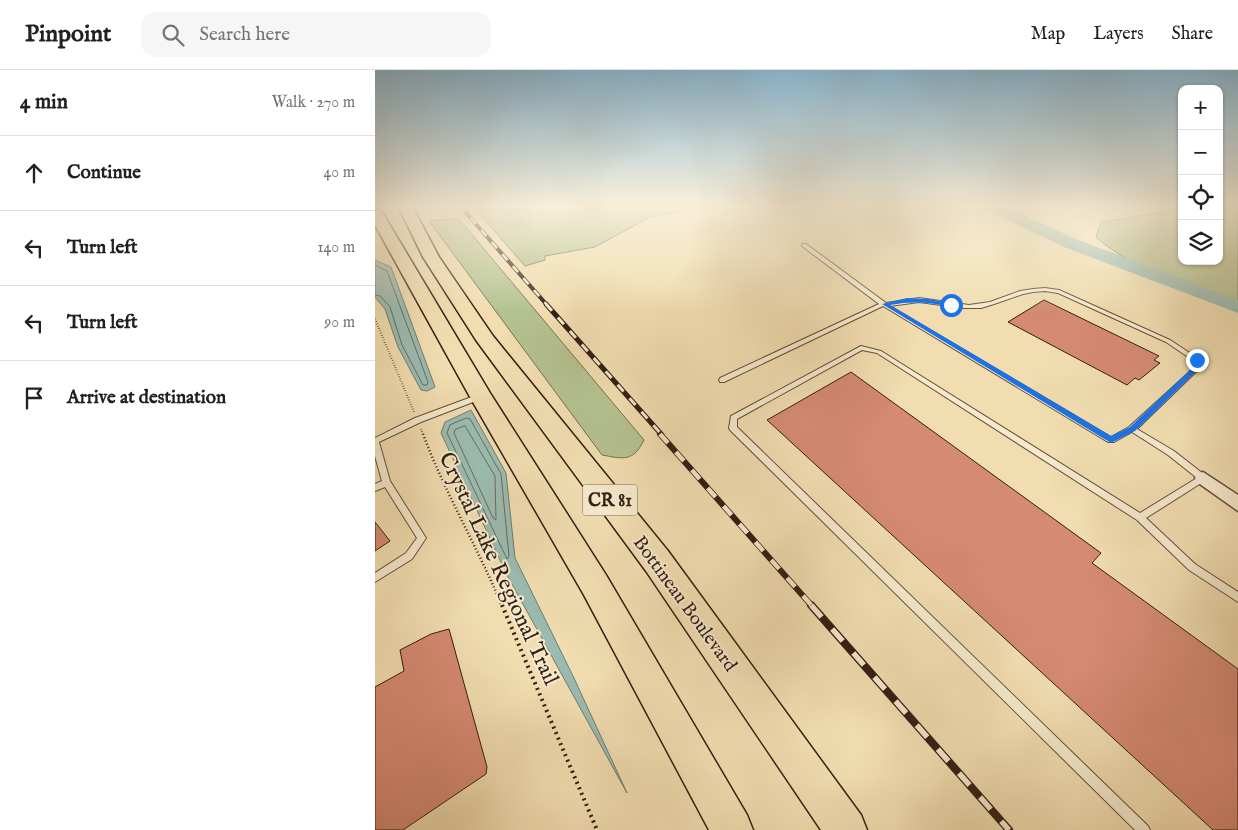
<!DOCTYPE html>
<html lang="en">
<head>
<meta charset="utf-8">
<style>
	body { margin:0; font-family:"IM FELL English",serif; background:#f6f6f6; color:#202124 }
	.controls { position:absolute; right:15px; top:15px; display:grid; overflow:hidden; border-radius:10px; box-shadow:0 1px 4px #0004 }
	.controls button { width:45px; height:45px; display:grid; place-items:center; padding:0; border:0; border-bottom:1px solid #e0e0e0; background:#fff; color:#202124; font:25px sans-serif }
	.stop { position:absolute; width:15px; height:15px; margin:-11px; border:4px solid #1a73e8; border-radius:50%; background:#fff }
	.stop.end { background:#1a73e8; border-color:#fff; box-shadow:0 1px 5px #0008 }
	.list { margin:0; padding:0; list-style:none }
	h2 { display:flex; justify-content:space-between; align-items:center; height:65px; margin:0; padding:0 20px; font-size:21px }
	h2 small { font-size:16px; font-weight:400; color:#757577 }
	.list li { display:grid; grid-template-columns:32px 1fr auto; gap:15px; align-items:center; box-sizing:border-box; height:75px; padding:0 20px; border-top:1px solid #e0e0e0 }
	.list b { display:block; font-size:19px; white-space:nowrap }
	.list em { font-size:16px; font-style:normal; color:#757577 }
	.icon { flex:none; width:28px; height:28px; fill:none; stroke:currentColor; stroke-width:2; stroke-linecap:round; stroke-linejoin:round }
	.map { position:relative; flex:none; width:863px; height:760px; overflow:hidden }
	header { display:flex; align-items:center; gap:30px; box-sizing:border-box; height:70px; padding:0 25px; background:#fff; border-bottom:1px solid #e0e0e0 }
	header strong { font-size:24px }
	nav { display:flex; gap:28px; margin-inline-start:auto; font-size:18px }
	.search { width:350px; height:45px; background:#f6f6f6; display:flex; align-items:center; gap:12px; box-sizing:border-box; padding:0 18px; border-radius:15px; color:#757577; font-size:19px }
	main { display:flex }
	aside { flex:1; background:#fff }
	.map>svg:first-child { display:block }
	.green { fill:#b4c290; stroke:#737052 }
	.water { fill:#9bbbb0; stroke:#717c71 }
	.lines { fill:none; stroke-linecap:round; stroke-linejoin:round }
	.shore { stroke:#666c62; stroke-width:1 }
	.river { fill:#9bbbb0; fill-rule:evenodd }
	.building { fill:#d58a72; stroke:#321e13 }
	.service-casing { stroke:#624e3a; stroke-width:2 }
	.minor-casing { stroke:#624e3a; stroke-width:3 }
	.trunk-casing { stroke:#321e13; stroke-width:3 }
	.path-far2 { stroke:#321e13; stroke-width:2; stroke-dasharray:0.5 2; stroke-linecap:butt }
	.path-far1 { stroke:#321e13; stroke-width:2.5; stroke-dasharray:1 2.5; stroke-linecap:butt }
	.path { stroke:#321e13; stroke-width:4; stroke-dasharray:2 4; stroke-linecap:butt }
	.service { fill:#f6e9cc; fill-rule:evenodd }
	.minor { fill:#f6e9cc; fill-rule:evenodd }
	.trunk { fill:#f1ddb0; fill-rule:evenodd }
	.rail-far3-casing { stroke:#321e13; stroke-width:4 }
	.rail-far2-casing { stroke:#321e13; stroke-width:5 }
	.rail-far1-casing { stroke:#321e13; stroke-width:6 }
	.rail-casing { stroke:#321e13; stroke-width:8 }
	.rail-far3 { stroke:#f6e9cc; stroke-width:2.5; stroke-dasharray:8; stroke-linecap:butt }
	.rail-far2 { stroke:#f6e9cc; stroke-width:3; stroke-dasharray:9; stroke-linecap:butt }
	.rail-far1 { stroke:#f6e9cc; stroke-width:4.5; stroke-dasharray:12; stroke-linecap:butt }
	.rail { stroke:#f6e9cc; stroke-width:5.5; stroke-dasharray:16; stroke-linecap:butt }
	.route { fill:#1a73e8 }
	.labels { text-anchor:middle; stroke-width:4; stroke-linejoin:round; paint-order:stroke }
	.shield { fill:#f6e9cc; stroke:#6d5b4a; stroke-width:1 }
	.shield-label { font-size:18px; font-weight:bold; fill:#321e13 }
	.street-label { font-size:19px; fill:#321e13; stroke:#f6e9cc }
	.near-street-label { font-size:22px; fill:#321e13; stroke:#f6e9cc }
</style>
</head>
<body>
<header>
<strong>Pinpoint</strong>
<div class="search"><svg class="icon" aria-label="search" viewBox="0 0 24 24"><circle cx="10" cy="10" r="6"/><path d="M15 15l6 6"/></svg>Search here</div>
<nav><a>Map</a><a>Layers</a><a>Share</a></nav>
</header>
<main>
<aside>
<h2>4 min<small>Walk · 270 m</small></h2>
<ul class="list">
<li><svg class="icon" aria-label="ahead" viewBox="0 0 24 24"><path d="M12 20V5M6 11l6-6 6 6"/></svg><div><b>Continue</b></div><em>40 m</em></li>
<li><svg class="icon" aria-label="left" viewBox="0 0 24 24"><path d="M17 20v-9H6M10 6l-5 5 5 5"/></svg><div><b>Turn left</b></div><em>140 m</em></li>
<li><svg class="icon" aria-label="left" viewBox="0 0 24 24"><path d="M17 20v-9H6M10 6l-5 5 5 5"/></svg><div><b>Turn left</b></div><em>90 m</em></li>
<li><svg class="icon" aria-label="arrive" viewBox="0 0 24 24"><path d="M6 21V4h12l-3 4 3 4H6"/></svg><div><b>Arrive at destination</b></div></li>
</ul>
</aside>
<div class="map">
<svg width="863" height="760" viewBox="0 0 863 760">
	<rect width="100%" height="100%" fill="#f1ddb0"/>
	<filter id="stains"><feTurbulence type="fractalNoise" baseFrequency=".004" numOctaves="4"/><feColorMatrix values="0 0 0 0 .2 0 0 0 0 .09 0 0 0 0 .02 0 0 0 .5 -.17"/></filter>
	<radialGradient id="worn" r=".72"><stop offset=".6" stop-color="#630" stop-opacity="0"/><stop offset="1" stop-color="#630" stop-opacity=".3"/></radialGradient>
	<g class="green">
		<polygon points="120,136 362,136 312,140 275,147 220,177 170,186 170,190 150,196 102,141"/>
		<path d="M 844,136 L 863,136 L 863,232 C 816,218 758,200 721,167 L 726,152 L 807,139 L 807,191 L 844,191 Z"/>
		<path d="M 83,148 L 269,370 C 258,392 249,389 227,385 L 54,151 Z"/>
	</g>
	<g class="water">
		<polygon points="0,190 16,197 60,317 52,321 46,320 23,277 10,239 0,227"/>
		<polygon points="96,340 131,403 140,488 198,606 252,723 132,505 66,363 70,352"/>
	</g>
	<g class="lines">
		<g class="shore">
			<polyline points="0,195 12,201 53,312 52,315 48,315 27,275 15,237 5,226 0,225"/>
			<polygon points="92,348 95,349 126,404 134,486 132,489 72,363 75,355"/>
			<polygon points="90,356 120,406 121,450 118,448 79,363 80,360"/>
		</g>
		<polygon class="river" points="607,136 628,136 701,169 863,230 863,243 689,177 610,139"/>
	</g>
	<g class="building">
		<polygon points="669,230 784,286 779,290 785,293 764,310 760,308 752,315 633,252"/>
		<polygon points="476,302 726,483 717,493 863,599 863,760 838,760 392,350"/>
		<polygon points="0,452 15,471 0,481"/>
		<polygon points="74,559 112,697 111,704 28,760 0,760 0,617 29,601 25,580 56,564"/>
	</g>
	<g class="lines">
		<g class="service-casing">
			<g id="service">
				<path d="M 427,174 L 431,174 L 511,233 L 544,228 L 594,235 L 615,232 L 645,221 L 658,219 L 670,218 L 684,220 L 795,270 L 824,289 L 827,296 L 826,297 L 762,359 L 799,381 L 831,406 L 832,408 L 831,410 L 771,448 L 820,494 L 863,522 L 863,532 L 814,500 L 762,450 L 502,283 L 487,280 L 362,349 L 362,357 L 773,756 L 775,760 L 760,760 L 355,360 L 354,358 L 356,346 L 486,276 L 506,281 L 765,443 L 822,408 L 793,385 L 757,362 L 739,372 L 733,372 L 508,236 L 349,312 L 345,312 L 344,310 L 345,308 L 504,234 L 427,176 ZM 670,221 L 683,223 L 791,272 L 819,291 L 821,296 L 754,357 L 736,367 L 515,236 L 544,232 L 589,238 L 606,238 L 619,234 L 648,224 L 658,222 Z"/>
				<polygon points="102,325 106,325 107,327 106,329 46,352 4,372 15,411 51,468 37,489 0,512 0,503 31,483 42,468 10,417 0,421 0,414 7,411 0,386 0,368 40,348"/>
			</g>
		</g>
		<g class="minor-casing">
			<polygon id="minor" points="828,402 863,425 863,441 822,412 820,408 822,404"/>
		</g>
		<g class="trunk-casing">
			<g id="trunk">
				<polygon points="23,136 37,136 64,187 118,266 293,481 486,745 492,760 446,760 271,501 101,270 48,187"/>
				<polygon points="0,138 7,142 115,323 231,505 372,745 378,760 334,760 209,525 95,327 0,155"/>
			</g>
		</g>
		<g class="path-far2">
			<polyline points="0,249 39,342"/>
			<polyline points="46,359 48,365"/>
		</g>
		<path class="path-far1" d="M 48,364 C 70,423 103,478 127,536"/>
		<polyline class="path" points="127,535 222,760"/>
		<use href="#service" class="service"/>
		<use href="#minor" class="minor"/>
		<use href="#trunk" class="trunk"/>
		<g class="rail-far3-casing">
			<polyline id="rail-far3" points="85,136 172,235"/>
		</g>
		<g class="rail-far2-casing">
			<polyline id="rail-far2" points="171,234 287,365"/>
		</g>
		<g class="rail-far1-casing">
			<polyline id="rail-far1" points="285,364 437,536"/>
		</g>
		<g class="rail-casing">
			<polyline id="rail" points="436,535 634,760"/>
		</g>
		<use href="#rail-far3" class="rail-far3"/>
		<use href="#rail-far2" class="rail-far2"/>
		<use href="#rail-far1" class="rail-far1"/>
		<use href="#rail" class="rail"/>
	</g>
	<linearGradient id="sky" x2="0" y2="1"><stop stop-color="#89b7d2"/><stop offset="0.56" stop-color="#f9f0db"/><stop offset="1" stop-color="#f9f0db" stop-opacity="0"/></linearGradient>
	<rect width="863" height="242" fill="url(#sky)"/>
	<path class="route" d="M 532,228 L 555,229 L 578,234 L 576,237 C 555,232 537,231 515,235 L 736,366 L 755,357 L 820,295 L 820,289 L 825,289 L 827,296 L 760,361 L 736,373 L 507,234 Z"/>
	<g class="labels">
		<rect class="shield" x="207.5" y="414.5" width="55" height="31" rx="4"/>
		<g class="shield-label">
			<text x="235" y="436">CR 81</text>
		</g>
		<g class="street-label">
			<text transform="translate(311 533) rotate(54)" y="7">Bottineau Boulevard</text>
		</g>
		<g class="near-street-label">
			<text transform="translate(125 498) rotate(65)" y="8">Crystal Lake Regional Trail</text>
		</g>
	</g>
	<rect width="100%" height="100%" filter="url(#stains)"/>
	<rect width="100%" height="100%" fill="url(#worn)"/>
</svg>
<div class="controls">
<button>+</button>
<button>−</button>
<button><svg class="icon" aria-label="locate" viewBox="0 0 24 24"><circle cx="12" cy="12" r="6"/><path d="M12 2v4M12 18v4M2 12h4M18 12h4"/></svg></button>
<button><svg class="icon" aria-label="layers" viewBox="0 0 24 24"><path d="M12 4l9 5-9 5-9-5zM3 14l9 5 9-5"/></svg></button>
</div>
<div class="stop" style="left:576px;top:235px"></div>
<div class="stop end" style="left:822px;top:290px"></div>
</div>
</main>
</body>
</html>
